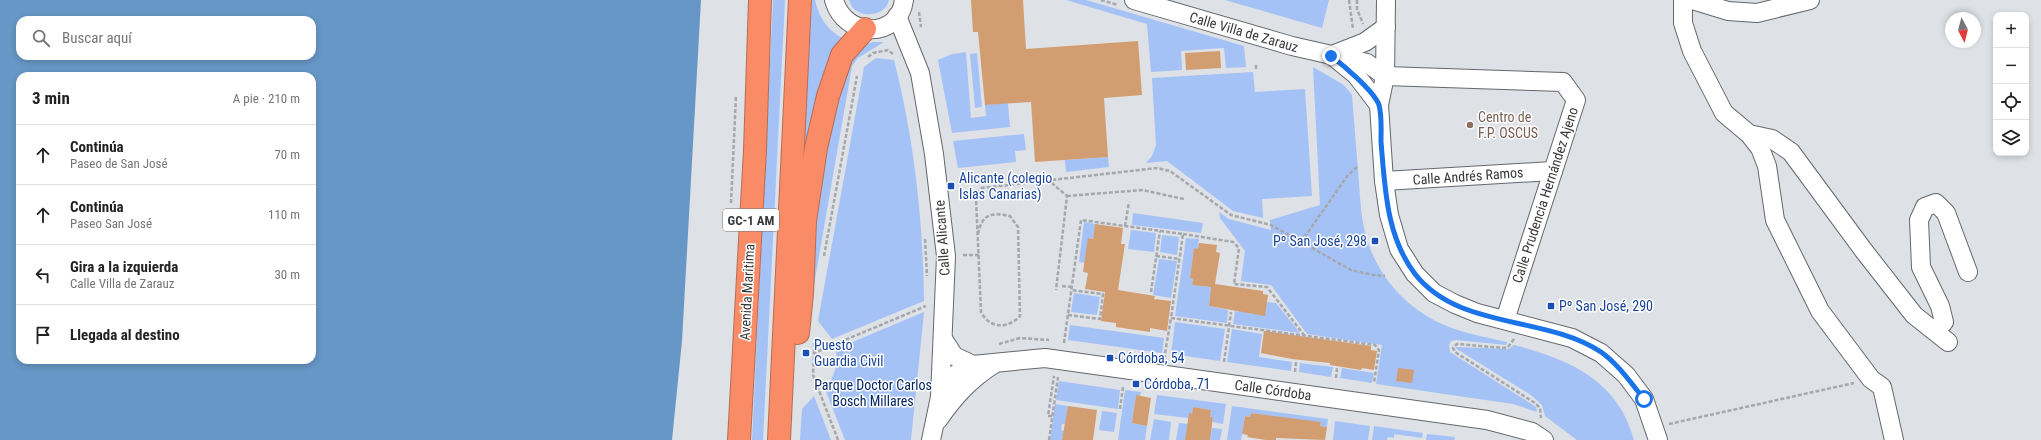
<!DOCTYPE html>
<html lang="es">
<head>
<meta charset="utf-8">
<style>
	body { margin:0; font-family:"Roboto Condensed",sans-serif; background:#f2f2f2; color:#222 }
	.controls { position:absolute; right:12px; top:12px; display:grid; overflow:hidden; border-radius:8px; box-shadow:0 2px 6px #0003 }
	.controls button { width:36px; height:36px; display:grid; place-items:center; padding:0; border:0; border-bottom:1px solid #e0e0e0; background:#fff; color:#222; font:20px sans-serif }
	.compass { position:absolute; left:1945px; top:12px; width:36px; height:36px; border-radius:50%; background:#fff; box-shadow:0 2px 6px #0003; rotate:173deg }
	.stop { position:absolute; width:12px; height:12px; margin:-9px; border:3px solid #1a73e8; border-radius:50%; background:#fff }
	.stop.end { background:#1a73e8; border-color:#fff; box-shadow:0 1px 4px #0008 }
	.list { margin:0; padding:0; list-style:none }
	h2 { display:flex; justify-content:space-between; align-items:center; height:52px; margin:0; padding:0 16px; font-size:17px }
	h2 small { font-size:13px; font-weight:400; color:#767676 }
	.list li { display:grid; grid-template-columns:26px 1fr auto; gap:12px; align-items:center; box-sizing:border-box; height:60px; padding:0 16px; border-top:1px solid #e0e0e0 }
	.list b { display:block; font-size:15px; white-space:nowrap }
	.list p { margin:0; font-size:13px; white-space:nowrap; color:#767676 }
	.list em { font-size:13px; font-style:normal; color:#767676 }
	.icon { flex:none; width:22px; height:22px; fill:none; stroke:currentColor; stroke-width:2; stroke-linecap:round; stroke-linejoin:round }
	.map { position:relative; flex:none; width:2041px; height:440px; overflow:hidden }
	.search { position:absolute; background:#fff; box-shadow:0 2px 6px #0003; left:16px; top:16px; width:300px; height:44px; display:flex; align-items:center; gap:10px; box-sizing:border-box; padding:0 14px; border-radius:12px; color:#767676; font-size:15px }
	.panel { position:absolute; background:#fff; box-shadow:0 2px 6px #0003; left:16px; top:72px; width:300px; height:292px; border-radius:12px }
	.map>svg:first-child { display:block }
	.green { fill:#a5c2f6 }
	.water { fill:#6797c6; fill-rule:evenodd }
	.building { fill:#d29d70 }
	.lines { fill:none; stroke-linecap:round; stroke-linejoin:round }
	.minor-casing { stroke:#64676c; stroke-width:20 }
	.highway-casing { stroke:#b56e57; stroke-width:24 }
	.path { stroke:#a5a8ac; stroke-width:2.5; stroke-dasharray:4 2; stroke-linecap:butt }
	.minor { stroke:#fff; stroke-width:18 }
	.highway { stroke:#f98b66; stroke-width:22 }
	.route { stroke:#1a73e8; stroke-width:5 }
	.education-dot { fill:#8d6e63; stroke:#fff; stroke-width:1.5 }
	.transit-dot { fill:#1a4fb4; stroke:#fff; stroke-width:1.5 }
	.labels { text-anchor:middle; stroke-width:3; stroke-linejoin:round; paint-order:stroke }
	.shield { fill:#fff; stroke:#747476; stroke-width:1 }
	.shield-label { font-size:13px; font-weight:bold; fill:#38393b }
	.street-label { font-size:14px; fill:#38393b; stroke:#fff }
	.education-label { font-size:14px; fill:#785e54; stroke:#fff; text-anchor:start }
	.transit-label { font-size:14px; fill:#164399; stroke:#fff; text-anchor:start }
	.park-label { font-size:14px; fill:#042664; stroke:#fff }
</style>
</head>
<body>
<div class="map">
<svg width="2041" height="440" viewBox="0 0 2041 440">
	<rect width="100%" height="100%" fill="#dee1e6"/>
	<g class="green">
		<polygon points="773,0 785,0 763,440 752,440"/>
		<path d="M 812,0 L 815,0 C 819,18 828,31 844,39 L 803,161 Z"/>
		<path d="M 849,0 L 889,0 C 886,15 864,19 853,8 C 851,6 850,2 849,0 Z"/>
		<polygon points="1066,0 1086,0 1244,46 1246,67 1226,68 1224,48 1181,51 1182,70 1151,72 1147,24"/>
		<polygon points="1225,0 1329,0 1322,28"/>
		<polygon points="873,42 884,42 858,58 852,66 810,308 810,224 843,68 861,46"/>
		<polygon points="966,52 971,118 986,116 985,105 1008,103 1010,127 952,133 938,60 952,54"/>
		<polygon points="977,53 982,107 975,108 970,54"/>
		<path d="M 876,58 L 894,60 C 914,138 923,220 924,301 L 832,339 L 818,321 L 864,67 Z"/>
		<path d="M 1313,67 L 1344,85 L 1352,95 C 1354,120 1356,146 1358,171 C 1360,191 1360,212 1365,232 C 1375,273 1404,307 1442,324 C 1462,333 1485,337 1507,342 L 1506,345 L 1456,340 L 1451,341 L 1449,345 L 1450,352 L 1536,407 L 1537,412 L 1513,404 L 1376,384 L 1382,345 L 1307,334 L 1271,285 L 1241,281 L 1245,251 L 1220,218 L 1219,212 L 1229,219 L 1271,230 L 1270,220 L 1320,205 Z"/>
		<polygon points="1253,72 1255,92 1305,89 1312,196 1262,199 1263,218 1233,211 1167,161 1146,163 1152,156 1156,145 1152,78"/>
		<polygon points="1024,134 1026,150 1015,151 1016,162 958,168 953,141"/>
		<polygon points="1108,157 1109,167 1066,172 1065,160"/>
		<polygon points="1133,213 1203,223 1201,233 1132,225"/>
		<polygon points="1084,222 1095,224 1093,239 1089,238 1088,263 1079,262"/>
		<polygon points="1131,230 1156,233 1154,252 1128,249"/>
		<polygon points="1162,235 1179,237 1177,255 1160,252"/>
		<polygon points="1186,238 1199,239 1198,249 1194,249 1190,278 1193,279 1192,285 1211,287 1209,306 1228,310 1227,323 1175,316"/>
		<polygon points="1159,259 1177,261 1171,298 1153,295"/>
		<polygon points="1074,293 1100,297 1097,315 1071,312"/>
		<polygon points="1267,302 1276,303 1300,333 1233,324 1235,311 1238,312 1238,310 1252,314 1253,312 1265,314"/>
		<path d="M 924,312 L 911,440 L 845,440 L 825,389 C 835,376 838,365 836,349 Z"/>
		<polygon points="1175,322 1225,329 1220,361 1171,354"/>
		<polygon points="1070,325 1164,338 1162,353 1068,340"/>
		<polygon points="1232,329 1262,334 1259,357 1292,362 1291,371 1227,362"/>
		<path d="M 1514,345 C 1569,359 1618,380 1634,440 L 1577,440 L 1545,416 L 1542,405 L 1531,395 L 1455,348 L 1457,347 L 1509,349 Z"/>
		<polygon points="1300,363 1333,367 1331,377 1299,372"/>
		<polygon points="1342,368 1374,373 1372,383 1340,378"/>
		<polygon points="1059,381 1120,390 1118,409 1056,400"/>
		<polygon points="1125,390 1141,392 1140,396 1136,395 1132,423 1147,426 1145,440 1118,440"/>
		<polygon points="1157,395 1226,404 1223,424 1213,422 1213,417 1210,417 1211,410 1193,407 1192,414 1188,418 1154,414"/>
		<polygon points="814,396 831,440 800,440 802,409"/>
		<polygon points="1055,404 1068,406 1065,424 1062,424 1061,430 1064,431 1062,440 1050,440"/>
		<polygon points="1232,406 1328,419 1327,427 1320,426 1321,423 1251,413 1250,417 1245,416 1241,440 1227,440"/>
		<polygon points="1102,411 1117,413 1114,432 1099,430"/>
		<polygon points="1154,419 1171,422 1169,440 1150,440"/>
		<polygon points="1335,421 1370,426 1368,440 1333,440"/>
		<polygon points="1179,423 1188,424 1185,440 1176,440"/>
		<polygon points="1374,426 1423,433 1422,438 1394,434 1394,438 1388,437 1387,440 1372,440"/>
		<polygon points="1212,428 1222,429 1220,440 1210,440"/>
		<polygon points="1427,434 1455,437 1454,440 1426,440"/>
	</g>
	<path class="water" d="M 0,0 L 701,0 L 682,341 L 672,440 L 0,440 ZM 20,20 L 312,20 L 312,56 L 20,56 ZM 20,76 L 312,76 L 312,360 L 20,360 Z"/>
	<g class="building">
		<polygon points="971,0 1023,0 1026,49 1138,41 1142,95 1104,98 1108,157 1035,162 1031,102 985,105 978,32 973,32"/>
		<polygon points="1220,51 1221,68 1186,70 1185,53"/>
		<polygon points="1095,224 1123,228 1121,244 1125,244 1118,290 1155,296 1154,299 1171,301 1167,331 1150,328 1150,332 1116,327 1116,323 1101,321 1105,292 1085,289 1088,273 1083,272 1088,238 1093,239"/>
		<polygon points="1199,243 1217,245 1216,252 1220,253 1215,284 1263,291 1263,294 1268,295 1265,316 1209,306 1211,287 1192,285 1193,279 1190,278 1194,248 1198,249"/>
		<polygon points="1264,331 1371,346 1371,350 1377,351 1374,370 1362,368 1361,370 1330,365 1330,363 1292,359 1261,353"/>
		<polygon points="1398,368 1414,370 1412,383 1396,381"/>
		<polygon points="1136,395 1151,398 1147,426 1132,423"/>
		<polygon points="1068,406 1097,410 1093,440 1062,440"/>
		<polygon points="1193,407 1211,410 1210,417 1213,417 1210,440 1185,440 1189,413 1192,414"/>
		<polygon points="1251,413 1321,422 1320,426 1327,427 1325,440 1276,438 1276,440 1266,440 1247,437 1248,435 1242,434 1245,416 1250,417"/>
	</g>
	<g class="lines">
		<g class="minor-casing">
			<g id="minor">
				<path d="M 834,0 C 845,39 899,39 904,0"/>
				<polyline points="1134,0 1292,46 1367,63 1385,76"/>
				<polyline points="1386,0 1385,76 1379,105 1384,181 1389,215 1399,249 1415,274 1434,293 1455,304 1477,313 1572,338 1601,353 1626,375 1644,399 1658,440"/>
				<polyline points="1683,0 1683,23 1692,51 1724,113 1749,134 1760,148 1767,166 1775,220 1820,311 1871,379 1882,387 1894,440"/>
				<polyline points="1692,0 1728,11 1757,13 1810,0"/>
				<polyline points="897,16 920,73 934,154 946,256 940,397 931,440"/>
				<polyline points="1332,55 1365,42 1386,27"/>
				<polyline points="1334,57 1356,75 1379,105"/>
				<polyline points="1385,76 1563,82 1576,100 1505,320"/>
				<polyline points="1749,134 1772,139 1791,152 1864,251 1914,315 1948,342"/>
				<polyline points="1384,181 1553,171"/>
				<polyline points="1935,331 1944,322 1940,306 1921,267 1919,220 1925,207 1936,203 1946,213 1968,272"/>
				<polyline points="943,339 954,356 973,365 1045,358 1487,420 1532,432 1544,440"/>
				<polyline points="941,394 949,378 973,365"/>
				<path d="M 938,420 C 954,397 970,379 994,364"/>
			</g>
		</g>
		<g class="highway-casing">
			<g id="highway">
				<polyline points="798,333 802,294 805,221 816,148 828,96 842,55 865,29"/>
				<polyline points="739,440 755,150 760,0"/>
				<polyline points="779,440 800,0"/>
			</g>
		</g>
		<g class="path">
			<polyline points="1101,0 1118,5"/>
			<polyline points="1349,0 1353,29"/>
			<polyline points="1357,0 1357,9 1363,24"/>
			<polyline points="919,12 921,27"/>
			<polyline points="868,57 873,53 888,50 893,54"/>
			<polyline points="1256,65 1256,69"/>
			<polyline points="1047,179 1067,196 1056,290"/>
			<polyline points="1067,196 1142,190 1184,199"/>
			<polyline points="731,203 736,96"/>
			<polyline points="1125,226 1129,202"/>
			<path d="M 978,234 C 982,214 991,212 1010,216 L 1018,227 L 1020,316 C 1008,329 990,329 981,312 L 976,198 L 977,193 L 982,188 L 1157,168 L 1170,171 L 1231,215 L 1271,225 L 1351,270 L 1373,275 L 1385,276"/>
			<polyline points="1183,234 1233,242 1239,248 1234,284 1267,287 1304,335"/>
			<polyline points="925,239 927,276"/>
			<polyline points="1301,242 1348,175 1358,166"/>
			<polyline points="963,255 979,255"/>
			<polyline points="824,256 857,76"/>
			<polyline points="1156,256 1179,259"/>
			<polyline points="1062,286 1072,287"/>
			<polyline points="1151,292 1160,231"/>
			<polyline points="1068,315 1100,319 1103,294 1071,290"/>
			<polyline points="1514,339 1508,347 1504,348 1457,344 1453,348 1455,352 1535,403 1540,408 1541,418"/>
			<polyline points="1064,343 1081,220 1183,234 1171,318 1375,345 1379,350 1374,383"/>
			<polyline points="999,344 1020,338 1049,340"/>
			<polyline points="814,353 814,343"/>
			<polyline points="1164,359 1171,318"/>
			<polyline points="1224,362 1231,312"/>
			<polyline points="1295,372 1296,362"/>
			<polyline points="1336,378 1337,368"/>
			<polyline points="1120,409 1123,387"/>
			<polyline points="1052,416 1048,416 1054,376"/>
			<polyline points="1669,424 1854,383"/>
			<polyline points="838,440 813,375 814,353 926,306"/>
			<polyline points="1049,440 1058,377"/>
		</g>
		<use href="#minor" class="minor"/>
		<use href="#highway" class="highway"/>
	</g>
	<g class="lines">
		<path class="route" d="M 1331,56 C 1343,65 1374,91 1379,105 C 1382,116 1381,130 1381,142 C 1385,187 1386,236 1415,274 C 1459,330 1545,315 1601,352 C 1618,364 1631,383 1644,399"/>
	</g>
	<circle class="education-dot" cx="1470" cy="125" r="4"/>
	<g class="transit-dot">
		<rect x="947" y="182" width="8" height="8" rx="2"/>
		<rect x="1371" y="237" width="8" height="8" rx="2"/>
		<rect x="1547" y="302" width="8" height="8" rx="2"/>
		<rect x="802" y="349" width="8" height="8" rx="2"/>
		<rect x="1106" y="354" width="8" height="8" rx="2"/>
		<rect x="1132" y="380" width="8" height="8" rx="2"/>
	</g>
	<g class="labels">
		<rect class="shield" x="723" y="209" width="56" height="22" rx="3"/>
		<g class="shield-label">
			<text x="751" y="225">GC-1 AM</text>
		</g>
		<g class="street-label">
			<text transform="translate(1244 32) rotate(16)" y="5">Calle Villa de Zarauz</text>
			<text transform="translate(1468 176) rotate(-4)" y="5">Calle Andrés Ramos</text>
			<text transform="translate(1545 195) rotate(-72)" y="5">Calle Prudencia Hernández Ajeno</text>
			<text transform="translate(942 238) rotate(-94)" y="5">Calle Alicante</text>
			<text transform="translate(747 292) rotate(-87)" y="5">Avenida Maritima</text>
			<text transform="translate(1273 390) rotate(8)" y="5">Calle Córdoba</text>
		</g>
		<g class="education-label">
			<text x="1478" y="122">Centro de<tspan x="1478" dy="16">F.P. OSCUS</tspan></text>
		</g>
		<g class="transit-label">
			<text x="959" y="183">Alicante (colegio<tspan x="959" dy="16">Islas Canarias)</tspan></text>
			<text x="1367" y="246" text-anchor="end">Pº San José, 298</text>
			<text x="1559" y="311">Pº San José, 290</text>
			<text x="814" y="350">Puesto<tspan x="814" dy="16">Guardia Civil</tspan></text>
			<text x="1118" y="363">Córdoba, 54</text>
			<text x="1144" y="389">Córdoba, 71</text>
		</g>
		<g class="park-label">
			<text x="873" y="390">Parque Doctor Carlos<tspan x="873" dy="16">Bosch Millares</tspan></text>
		</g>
	</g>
</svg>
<div class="controls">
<button>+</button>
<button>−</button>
<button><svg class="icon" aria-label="locate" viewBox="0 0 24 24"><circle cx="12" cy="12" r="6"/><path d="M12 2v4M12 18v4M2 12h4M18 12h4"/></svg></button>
<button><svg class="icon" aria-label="layers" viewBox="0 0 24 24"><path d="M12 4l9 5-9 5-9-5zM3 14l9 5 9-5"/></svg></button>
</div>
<svg class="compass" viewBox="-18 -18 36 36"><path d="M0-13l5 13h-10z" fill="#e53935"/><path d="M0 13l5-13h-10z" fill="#767676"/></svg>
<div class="stop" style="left:1644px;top:399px"></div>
<div class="stop end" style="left:1331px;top:56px"></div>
<div class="search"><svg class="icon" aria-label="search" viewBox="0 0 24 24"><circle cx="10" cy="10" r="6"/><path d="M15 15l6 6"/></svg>Buscar aquí</div>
<section class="panel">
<h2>3 min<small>A pie · 210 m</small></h2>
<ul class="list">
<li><svg class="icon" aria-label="ahead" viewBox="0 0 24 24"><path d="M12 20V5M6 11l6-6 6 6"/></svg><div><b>Continúa</b><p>Paseo de San José</p></div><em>70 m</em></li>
<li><svg class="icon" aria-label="ahead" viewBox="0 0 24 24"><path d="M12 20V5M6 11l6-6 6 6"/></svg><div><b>Continúa</b><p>Paseo San José</p></div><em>110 m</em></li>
<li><svg class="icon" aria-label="left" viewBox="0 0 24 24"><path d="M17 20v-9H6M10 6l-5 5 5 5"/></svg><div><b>Gira a la izquierda</b><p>Calle Villa de Zarauz</p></div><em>30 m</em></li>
<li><svg class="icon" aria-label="arrive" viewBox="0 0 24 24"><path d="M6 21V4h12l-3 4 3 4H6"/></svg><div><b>Llegada al destino</b></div></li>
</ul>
</section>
</div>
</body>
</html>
